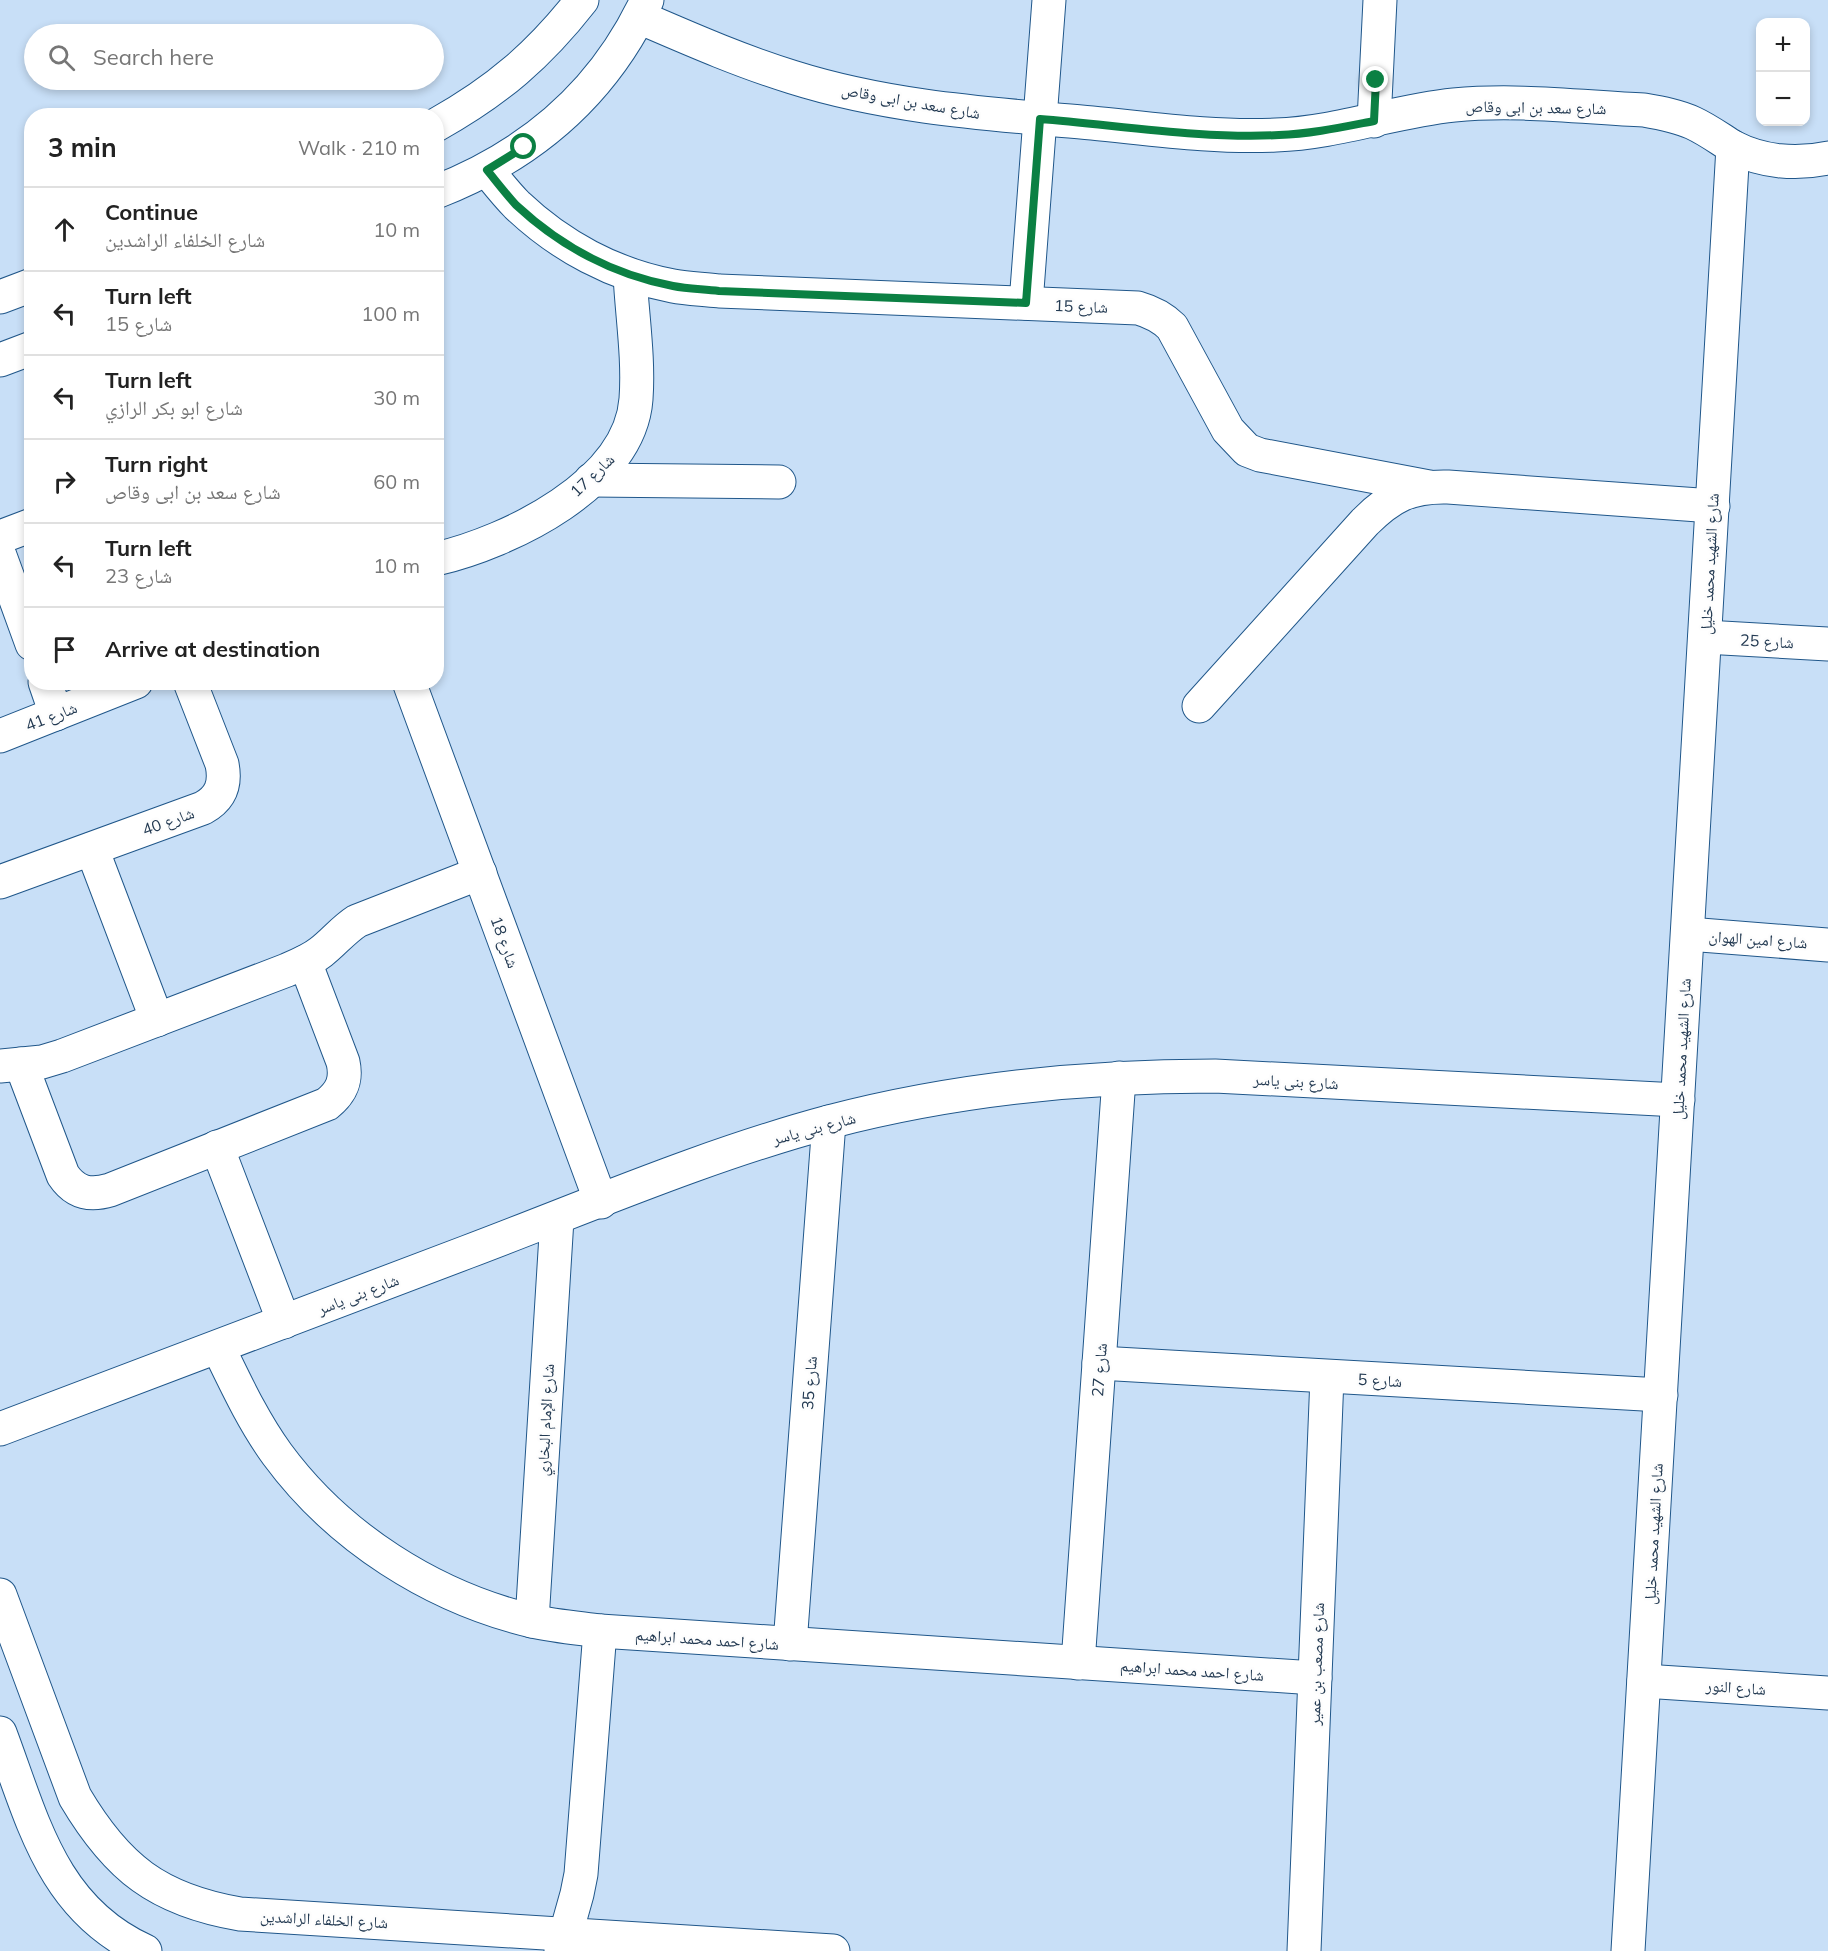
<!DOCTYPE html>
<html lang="en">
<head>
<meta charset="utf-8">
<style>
	body { margin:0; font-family:Mulish,"Noto Naskh Arabic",sans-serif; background:#f2f2f2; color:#222 }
	.controls { position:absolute; right:18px; top:18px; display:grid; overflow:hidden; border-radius:12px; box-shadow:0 3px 9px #0003 }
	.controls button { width:54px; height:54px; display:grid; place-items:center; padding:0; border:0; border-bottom:2px solid #e0e0e0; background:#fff; color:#222; font:30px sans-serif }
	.stop { position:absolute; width:18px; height:18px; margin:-14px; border:4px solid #0b8043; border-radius:50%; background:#fff }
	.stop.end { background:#0b8043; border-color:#fff; box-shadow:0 2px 6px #0008 }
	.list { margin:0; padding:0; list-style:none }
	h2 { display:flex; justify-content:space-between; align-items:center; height:78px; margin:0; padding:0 24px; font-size:26px }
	h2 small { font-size:20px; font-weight:400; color:#767676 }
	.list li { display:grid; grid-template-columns:39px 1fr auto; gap:18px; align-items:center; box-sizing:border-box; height:84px; padding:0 24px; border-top:2px solid #e0e0e0 }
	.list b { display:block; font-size:22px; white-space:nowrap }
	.list p { margin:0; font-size:20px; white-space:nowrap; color:#767676 }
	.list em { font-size:20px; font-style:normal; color:#767676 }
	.icon { flex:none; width:33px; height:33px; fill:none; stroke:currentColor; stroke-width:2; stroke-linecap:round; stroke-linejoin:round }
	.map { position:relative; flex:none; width:1828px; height:1951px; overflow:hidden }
	.search { position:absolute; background:#fff; box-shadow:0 3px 9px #0003; left:24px; top:24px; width:420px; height:66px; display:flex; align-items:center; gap:15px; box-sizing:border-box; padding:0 21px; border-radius:33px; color:#767676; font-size:22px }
	.panel { position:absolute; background:#fff; box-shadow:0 3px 9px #0003; left:24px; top:108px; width:420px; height:582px; border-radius:24px }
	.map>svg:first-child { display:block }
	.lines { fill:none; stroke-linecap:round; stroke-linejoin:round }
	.minor-casing { stroke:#20578a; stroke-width:35 }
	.minor { stroke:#fff; stroke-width:33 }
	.route { stroke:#0b8043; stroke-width:8 }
	.labels { text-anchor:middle; stroke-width:5; stroke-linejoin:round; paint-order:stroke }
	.street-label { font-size:16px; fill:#233a52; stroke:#fdfdfd }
</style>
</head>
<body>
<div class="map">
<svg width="1828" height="1951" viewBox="0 0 1828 1951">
	<rect width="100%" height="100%" fill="#c8dff7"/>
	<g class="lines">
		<g class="minor-casing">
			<g id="minor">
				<path d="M 639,17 C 690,39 740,61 792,77 C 890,108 991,114 1092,123 C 1153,129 1215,138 1276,135 C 1337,133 1394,111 1454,105 C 1517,99 1581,107 1644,110 C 1661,113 1678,116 1693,123 C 1708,130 1720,139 1733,147 C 1762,162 1796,165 1828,158"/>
				<polyline points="1374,121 1380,0"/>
				<path d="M 436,125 C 497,91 539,55 582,0"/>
				<path d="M 487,170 C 496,181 506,194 517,205 C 560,246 614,275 673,286 C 688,289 704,289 719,291 L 1138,308 C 1152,312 1162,317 1172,327 L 1228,430 L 1247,450 L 1260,455 L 1429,487"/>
				<path d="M 436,192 C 531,155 604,92 647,0"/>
				<polyline points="0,297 32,285"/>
				<polyline points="1026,303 1049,0"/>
				<polyline points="0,360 32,348"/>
				<polyline points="591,480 779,482"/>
				<polyline points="0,537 32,525"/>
				<polyline points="0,556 32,644"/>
				<path d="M 436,559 C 509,542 630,484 636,399 C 639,358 632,315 630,275"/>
				<polyline points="1705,637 1828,644"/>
				<polyline points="45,682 56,714"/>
				<polyline points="409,682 601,1202"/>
				<path d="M 1199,706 L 1365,522 C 1391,496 1410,486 1448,487 L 1713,506"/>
				<polyline points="0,736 136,682"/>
				<polyline points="92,849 157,1020"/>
				<path d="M 0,882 L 203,808 C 221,798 226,784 222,764 L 190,682"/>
				<polyline points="1688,934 1828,945"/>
				<path d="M 21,1064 L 63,1175 C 75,1193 90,1196 110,1190 L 327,1104 C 342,1092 347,1080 343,1062 L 305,962"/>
				<path d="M 0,1066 L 42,1062 L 62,1056 L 287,970 C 299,965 311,960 321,952 C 334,942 343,930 357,921 L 480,873"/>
				<polyline points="217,1147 284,1322"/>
				<path d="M 218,1347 C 236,1384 253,1421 277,1454 C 338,1537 432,1597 532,1621 C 554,1626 577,1628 600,1631 L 1315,1678"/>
				<polyline points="1099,1363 1661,1395"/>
				<path d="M 0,1429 C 156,1370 312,1311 467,1252 C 586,1207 706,1155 829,1122 C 955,1089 1085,1076 1215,1076 L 1678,1100"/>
				<path d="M 0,1595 L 75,1797 C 117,1868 158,1900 240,1914 L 833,1951"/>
				<polyline points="532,1621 557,1219"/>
				<polyline points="790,1644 829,1122"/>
				<polyline points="1078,1663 1119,1078"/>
				<polyline points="1644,1681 1828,1693"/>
				<path d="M 0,1733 C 33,1821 52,1909 145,1951"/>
				<polyline points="561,1951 577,1894 581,1874 600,1631"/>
				<polyline points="1304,1951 1327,1377"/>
				<polyline points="1628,1951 1733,147"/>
			</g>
		</g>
		<use href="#minor" class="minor"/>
	</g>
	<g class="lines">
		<path class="route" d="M 524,147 L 487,170 C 496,181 506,194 516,205 C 560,246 614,275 673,286 C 688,289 704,289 719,291 L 1026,303 L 1040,119 C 1117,125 1202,139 1279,135 C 1311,134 1343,127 1374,121 L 1376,80"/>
	</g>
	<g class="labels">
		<g class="street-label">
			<text transform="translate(911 101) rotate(10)" y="6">شارع سعد بن ابى وقاص</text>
			<text transform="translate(1536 107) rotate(1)" y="6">شارع سعد بن ابى وقاص</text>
			<text transform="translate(1081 306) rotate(2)" y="6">شارع 15</text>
			<text transform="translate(592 475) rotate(-44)" y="6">شارع 17</text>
			<text transform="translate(1709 564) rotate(-87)" y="6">شارع الشهيد محمد خليل</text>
			<text transform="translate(1767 641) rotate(3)" y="6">شارع 25</text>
			<text transform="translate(51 716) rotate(-21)" y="6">شارع 41</text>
			<text transform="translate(168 821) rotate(-20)" y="6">شارع 40</text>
			<text transform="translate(1758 939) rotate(4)" y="6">شارع امين الهوان</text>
			<text transform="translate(505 942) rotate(70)" y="6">شارع 18</text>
			<text transform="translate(1681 1049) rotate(-87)" y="6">شارع الشهيد محمد خليل</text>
			<text transform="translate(1296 1081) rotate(3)" y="6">شارع بنى ياسر</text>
			<text transform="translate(814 1128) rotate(-15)" y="6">شارع بنى ياسر</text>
			<text transform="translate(358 1294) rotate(-21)" y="6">شارع بنى ياسر</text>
			<text transform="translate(1099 1370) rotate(-86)" y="6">شارع 27</text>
			<text transform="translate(1380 1380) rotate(3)" y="6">شارع 5</text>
			<text transform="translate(809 1383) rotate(-86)" y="6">شارع 35</text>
			<text transform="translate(545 1420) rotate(-87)" y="6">شارع الإمام البخاري</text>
			<text transform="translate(1653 1534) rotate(-87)" y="6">شارع الشهيد محمد خليل</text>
			<text transform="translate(707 1639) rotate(4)" y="6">شارع احمد محمد ابراهيم</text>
			<text transform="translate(1316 1664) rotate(-88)" y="6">شارع مصعب بن عمير</text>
			<text transform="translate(1192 1670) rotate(4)" y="6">شارع احمد محمد ابراهيم</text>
			<text transform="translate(1736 1687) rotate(4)" y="6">شارع النور</text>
			<text transform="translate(324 1919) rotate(3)" y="6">شارع الخلفاء الراشدين</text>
		</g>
	</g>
</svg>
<div class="controls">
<button>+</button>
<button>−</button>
</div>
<div class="stop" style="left:524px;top:147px"></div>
<div class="stop end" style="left:1376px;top:80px"></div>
<div class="search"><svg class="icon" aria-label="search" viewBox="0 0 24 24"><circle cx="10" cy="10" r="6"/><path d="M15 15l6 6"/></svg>Search here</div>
<section class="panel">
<h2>3 min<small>Walk · 210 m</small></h2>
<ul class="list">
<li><svg class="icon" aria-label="ahead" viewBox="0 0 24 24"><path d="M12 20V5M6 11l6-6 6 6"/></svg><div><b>Continue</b><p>شارع الخلفاء الراشدين</p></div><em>10 m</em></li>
<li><svg class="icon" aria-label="left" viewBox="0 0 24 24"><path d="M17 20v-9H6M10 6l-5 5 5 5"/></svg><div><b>Turn left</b><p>شارع 15</p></div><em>100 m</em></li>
<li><svg class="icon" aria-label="left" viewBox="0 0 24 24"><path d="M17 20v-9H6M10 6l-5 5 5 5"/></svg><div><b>Turn left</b><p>شارع ابو بكر الرازي</p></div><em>30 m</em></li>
<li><svg class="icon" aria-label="right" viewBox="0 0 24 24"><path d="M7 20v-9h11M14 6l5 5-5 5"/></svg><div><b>Turn right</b><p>شارع سعد بن ابى وقاص</p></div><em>60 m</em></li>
<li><svg class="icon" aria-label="left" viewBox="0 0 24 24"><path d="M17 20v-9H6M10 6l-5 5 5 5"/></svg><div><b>Turn left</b><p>شارع 23</p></div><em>10 m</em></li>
<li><svg class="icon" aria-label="arrive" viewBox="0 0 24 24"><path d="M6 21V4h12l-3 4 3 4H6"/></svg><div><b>Arrive at destination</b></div></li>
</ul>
</section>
</div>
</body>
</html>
